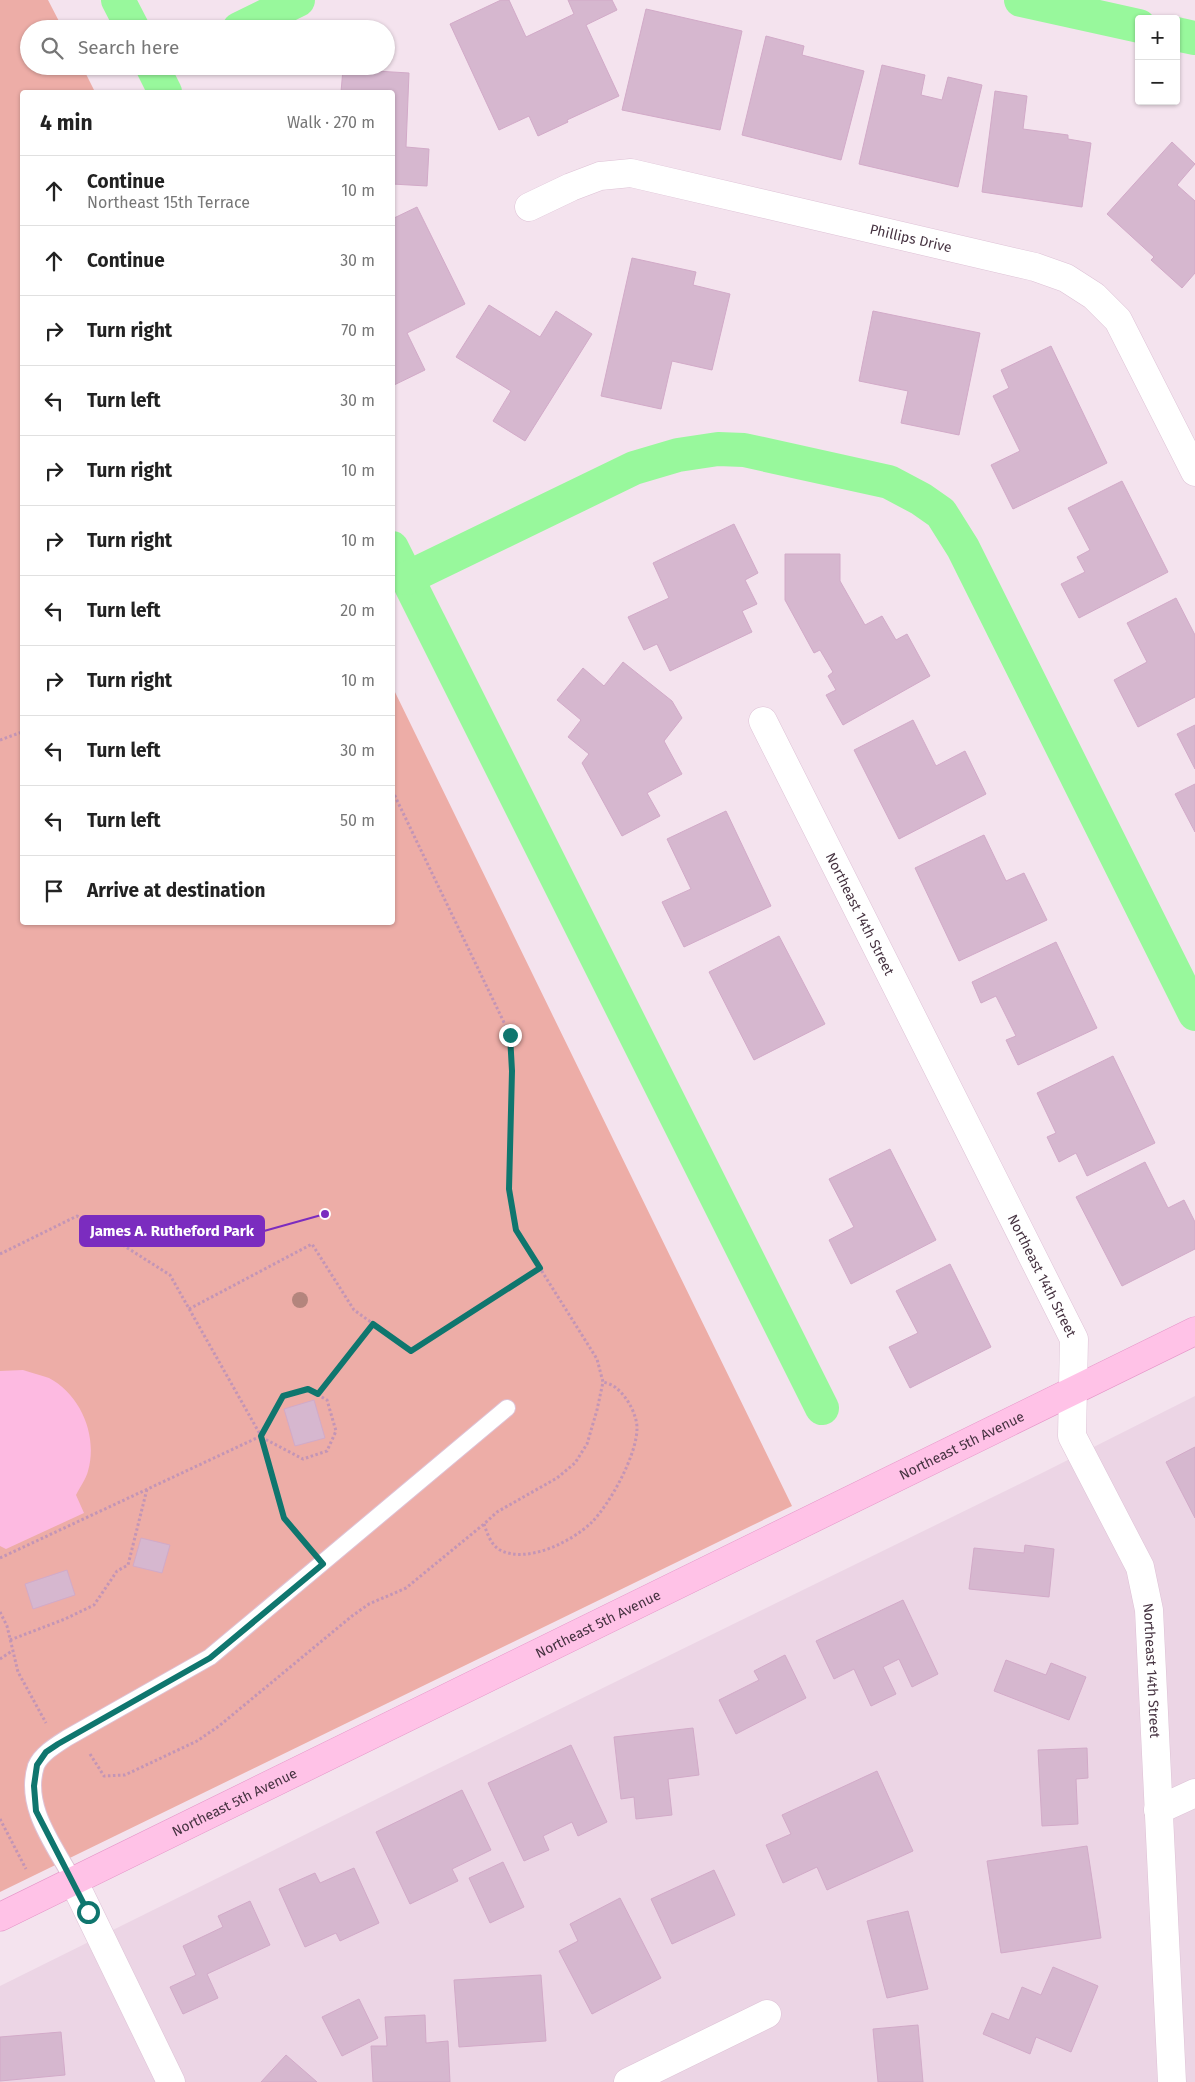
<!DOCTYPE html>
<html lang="en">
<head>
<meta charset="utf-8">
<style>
	body { margin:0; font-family:"Fira Sans",sans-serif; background:#f6f6f6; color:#222 }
	.controls { position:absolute; right:15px; top:15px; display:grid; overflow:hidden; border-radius:5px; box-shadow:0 1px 4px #0004 }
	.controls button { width:45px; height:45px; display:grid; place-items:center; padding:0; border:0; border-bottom:1px solid #e0e0e0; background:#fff; color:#222; font:25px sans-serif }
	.stop { position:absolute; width:15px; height:15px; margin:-11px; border:4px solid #0f766e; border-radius:50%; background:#fff }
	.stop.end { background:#0f766e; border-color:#fff; box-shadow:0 1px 5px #0008 }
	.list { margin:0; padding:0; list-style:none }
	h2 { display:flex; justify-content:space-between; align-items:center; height:65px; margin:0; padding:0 20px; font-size:21px }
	h2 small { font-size:16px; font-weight:400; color:#767676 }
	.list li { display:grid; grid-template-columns:32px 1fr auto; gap:15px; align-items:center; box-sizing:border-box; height:70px; padding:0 20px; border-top:1px solid #e0e0e0 }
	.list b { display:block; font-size:19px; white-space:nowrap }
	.list p { margin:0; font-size:16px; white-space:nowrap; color:#767676 }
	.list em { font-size:16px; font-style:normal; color:#767676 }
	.icon { flex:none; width:28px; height:28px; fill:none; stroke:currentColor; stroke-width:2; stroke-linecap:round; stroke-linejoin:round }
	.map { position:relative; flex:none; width:1195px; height:2082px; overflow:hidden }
	.search { position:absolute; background:#fff; box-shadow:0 1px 4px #0004; left:20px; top:20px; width:375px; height:55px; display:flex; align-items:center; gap:12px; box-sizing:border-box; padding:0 18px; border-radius:28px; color:#767676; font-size:19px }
	.panel { position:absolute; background:#fff; box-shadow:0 1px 4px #0004; left:20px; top:90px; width:375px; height:835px; border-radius:5px }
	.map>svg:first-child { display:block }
	.residential { fill:#ecd5e5 }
	.green { fill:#edada7 }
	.sand { fill:#fdbae1 }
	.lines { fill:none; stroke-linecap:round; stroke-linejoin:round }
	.canal { stroke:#98f89c; stroke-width:34 }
	.building { fill:#d6b7cf; stroke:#d2aac8 }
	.lane-casing { stroke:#dec2d6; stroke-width:18 }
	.street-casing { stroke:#dec2d6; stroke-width:29 }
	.secondary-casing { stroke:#e595c8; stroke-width:29 }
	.path { stroke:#c395b6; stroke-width:3; stroke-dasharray:2.5 2.5; stroke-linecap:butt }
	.lane { stroke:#fff; stroke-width:16 }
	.street { stroke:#fff; stroke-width:28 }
	.secondary { stroke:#ffc2e7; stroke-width:28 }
	.tree { fill:#b3857d }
	.route { stroke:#0f766e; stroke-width:6 }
	.labels { text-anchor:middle; stroke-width:4; stroke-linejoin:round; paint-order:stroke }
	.street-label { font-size:14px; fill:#463341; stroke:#fff }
	.leader { fill:none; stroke:#7b2cbf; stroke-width:2 }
	.callout-dot { fill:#7b2cbf; stroke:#fff; stroke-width:2 }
	.callout { fill:#7b2cbf; stroke:#7b2cbf; stroke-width:2 }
	.callout-label { font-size:15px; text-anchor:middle; font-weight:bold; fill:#fff }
</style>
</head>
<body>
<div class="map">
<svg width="1195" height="2082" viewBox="0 0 1195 2082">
	<rect width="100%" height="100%" fill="#f4e3ee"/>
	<polygon class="residential" points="1195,1396 1195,2082 0,2082 0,1986 421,1777 1044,1472"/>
	<polygon class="green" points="0,0 48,0 63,29 29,29 29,66 82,66 95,92 22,92 22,922 392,922 393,688 792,1506 0,1892"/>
	<path class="sand" d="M 23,1370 C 31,1373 41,1375 49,1378 C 81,1395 98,1436 88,1471 C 86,1479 80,1487 76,1495 L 84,1513 L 6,1549 L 0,1546 L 0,1371 Z"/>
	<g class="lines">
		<g class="canal">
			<polyline points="118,0 133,29"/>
			<polyline points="1021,0 1139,26"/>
			<polyline points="239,29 298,0"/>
			<polyline points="1176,34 1195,38"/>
			<polyline points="152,66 165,92"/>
			<polyline points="392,548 822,1408"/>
			<polyline points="407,578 634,468 678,455 718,449 744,450 889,482 921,499 941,513 963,548 1195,1014"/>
		</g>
	</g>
	<g class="building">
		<polygon points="501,0 509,0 526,37 574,14 568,0 612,0 617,10 586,25 619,96 567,120 568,122 538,136 529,116 499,130 450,24"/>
		<polygon points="646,9 742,31 720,130 622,110"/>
		<polygon points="766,36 804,46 802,55 864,71 841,160 742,135"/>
		<polygon points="882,65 925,75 921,95 942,100 948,77 982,85 958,187 859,164"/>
		<polygon points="343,69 409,73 406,147 429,149 427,186 392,184 392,92 341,92"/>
		<polygon points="995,91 1027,96 1023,129 1068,135 1068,139 1091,143 1082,207 982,192"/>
		<polygon points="1172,142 1195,164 1177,185 1195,201 1195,273 1182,288 1151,260 1154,257 1107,214"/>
		<polygon points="417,207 465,304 407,333 425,370 392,386 392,219"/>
		<polygon points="632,258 696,272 693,285 730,294 712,370 672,361 661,409 601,396"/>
		<polygon points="489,305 540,337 556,311 592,334 525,441 493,421 511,391 456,357"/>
		<polygon points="873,311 980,333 959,435 901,423 908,391 859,381"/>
		<polygon points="1051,346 1107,463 1013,509 991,465 1020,451 993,396 1009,388 1001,370"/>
		<polygon points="1122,481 1168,572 1079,618 1061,584 1085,572 1077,557 1090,550 1068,508"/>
		<polygon points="734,524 758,573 745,580 757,604 742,611 752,632 670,671 657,644 644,650 628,617 669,598 653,563"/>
		<polygon points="785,554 840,554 840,581 865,625 882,616 896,640 907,634 930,676 843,725 826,695 836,690 828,676 833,672 820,650 814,653 785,600"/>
		<polygon points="1176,598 1195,635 1195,697 1138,727 1114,680 1147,662 1127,623"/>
		<polygon points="623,662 672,701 682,718 664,741 682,774 647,793 660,816 622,836 582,763 589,754 568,737 581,720 557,700 583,668 604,686"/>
		<polygon points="913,720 936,766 965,751 986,794 899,839 854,750"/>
		<polygon points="1195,725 1195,769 1177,734"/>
		<polygon points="1195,784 1195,832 1175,794"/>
		<polygon points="726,811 771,906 684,947 662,902 691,889 667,839"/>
		<polygon points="984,835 1006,881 1024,873 1047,920 959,961 915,868"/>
		<polygon points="779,936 825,1024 754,1060 709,972"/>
		<polygon points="1056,942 1097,1028 1018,1065 1006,1040 1016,1036 996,996 981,1003 972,982"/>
		<polygon points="1113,1056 1155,1143 1087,1176 1076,1153 1059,1162 1047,1137 1056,1133 1037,1093"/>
		<polygon points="890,1149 936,1240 851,1284 829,1240 854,1227 829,1179"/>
		<polygon points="1145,1162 1168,1208 1184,1200 1195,1222 1195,1249 1122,1286 1076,1197"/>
		<polygon points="950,1264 991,1347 910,1388 889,1347 918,1333 896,1291"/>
		<polygon points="314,1400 325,1438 295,1446 284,1409"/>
		<polygon points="1195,1447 1195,1518 1166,1462"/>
		<polygon points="141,1538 170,1545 162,1573 133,1566"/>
		<polygon points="1025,1545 1054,1549 1049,1597 969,1589 974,1548 1024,1553"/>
		<polygon points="67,1570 75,1595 33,1609 25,1584"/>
		<polygon points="903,1600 938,1674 912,1687 899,1659 883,1667 896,1694 871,1706 854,1669 834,1679 816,1641"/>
		<polygon points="785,1655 806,1698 736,1734 719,1700 759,1680 754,1671"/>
		<polygon points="1006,1660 1046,1675 1051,1663 1086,1677 1069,1720 994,1691"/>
		<polygon points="693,1728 699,1775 668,1779 672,1815 636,1819 634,1797 621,1799 614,1737"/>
		<polygon points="571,1745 607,1822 578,1836 572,1822 543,1836 549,1850 524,1861 488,1783"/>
		<polygon points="1087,1748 1088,1778 1076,1779 1078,1824 1042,1826 1038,1750"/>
		<polygon points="877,1771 913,1851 827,1890 817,1867 783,1883 766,1845 791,1834 782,1815"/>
		<polygon points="462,1790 491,1850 452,1869 458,1881 410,1904 376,1832"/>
		<polygon points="1087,1846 1101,1938 1001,1953 987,1861"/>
		<polygon points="503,1862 524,1907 490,1923 469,1878"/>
		<polygon points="354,1868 379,1923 340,1941 336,1933 305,1947 279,1889 315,1873 320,1883"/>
		<polygon points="714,1870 735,1915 672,1944 651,1899"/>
		<polygon points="620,1898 661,1978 592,2014 559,1951 578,1941 570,1924"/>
		<polygon points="250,1901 270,1945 207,1974 218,1998 183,2014 170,1987 196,1975 183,1946 223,1927 218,1916"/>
		<polygon points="908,1911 928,1989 887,1998 867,1921"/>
		<polygon points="1053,1967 1098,1986 1071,2052 1036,2037 1030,2054 983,2034 992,2013 1009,2020 1022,1987 1041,1995"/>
		<polygon points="541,1975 546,2041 459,2047 454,1980"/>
		<polygon points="359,1999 378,2038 342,2056 322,2017"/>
		<polygon points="425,2015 426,2043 448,2041 450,2082 373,2082 371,2046 387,2046 385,2017"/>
		<polygon points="918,2025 923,2082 878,2082 873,2029"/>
		<polygon points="61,2032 65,2075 0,2081 0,2037"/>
		<polygon points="286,2055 317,2082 261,2082"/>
	</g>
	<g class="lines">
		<g class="lane-casing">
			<path id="lane" d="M 73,1880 C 55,1846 23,1807 36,1766 C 41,1754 56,1745 67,1738 L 210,1657 L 507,1408"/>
		</g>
		<g class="street-casing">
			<g id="street">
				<path id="s1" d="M 529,207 L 571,187 L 600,176 L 631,173 L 1035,267 L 1066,278 L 1094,296 L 1118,320 L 1195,472"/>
				<path id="s2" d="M 763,721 L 1074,1339 L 1072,1436 L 1140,1567 L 1149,1610 L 1172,2082"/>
				<polyline points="1158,1810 1195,1793"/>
				<polyline points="73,1880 171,2082"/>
				<polyline points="628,2082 767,2014"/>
			</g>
		</g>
		<g class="secondary-casing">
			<g id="secondary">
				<path id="s3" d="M 0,1917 L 1195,1331"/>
			</g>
		</g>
		<g class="path">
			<polyline points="0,740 22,732"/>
			<polyline points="0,1254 77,1216 170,1275 261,1436 284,1518 306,1544"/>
			<polyline points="189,1309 312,1244 354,1310 411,1351 540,1268"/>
			<polyline points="318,1394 373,1324"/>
			<path d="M 484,1524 C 487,1533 491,1545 500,1550 C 527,1564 571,1542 591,1523 C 610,1504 637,1455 637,1428 C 637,1415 627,1396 616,1388 C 613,1385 607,1383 603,1382"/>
			<polyline points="0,1558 261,1436 283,1397 308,1389 327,1400 336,1431 327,1451 303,1459 261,1437"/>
			<polyline points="0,1612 7,1626 18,1672 46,1723"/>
			<polyline points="10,1640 65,1619 94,1605 117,1571 128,1565 147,1489"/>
			<polyline points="0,1659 12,1651"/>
			<polyline points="90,1754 104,1776 125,1775 197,1741 219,1726 352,1616 369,1604 406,1588 484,1524 497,1512 557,1478 575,1463 587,1444 597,1410 603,1382 597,1359 516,1230 509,1189 512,1071 510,1035 392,790"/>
			<polyline points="0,1819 26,1869"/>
		</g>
		<use href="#lane" class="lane"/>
		<use href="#street" class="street"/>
		<use href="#secondary" class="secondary"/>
	</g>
	<circle class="tree" cx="300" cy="1300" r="8"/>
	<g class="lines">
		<polyline class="route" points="88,1912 36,1811 34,1786 37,1765 46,1752 58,1744 210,1658 323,1564 284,1518 261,1436 283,1396 308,1389 318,1394 373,1324 411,1351 540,1268 516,1230 509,1189 512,1071 510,1035"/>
	</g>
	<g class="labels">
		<g class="street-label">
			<text dy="5" stroke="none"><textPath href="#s1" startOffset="396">Phillips Drive</textPath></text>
			<text dy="5" stroke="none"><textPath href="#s2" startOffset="216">Northeast 14th Street</textPath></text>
			<text dy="5" stroke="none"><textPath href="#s2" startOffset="621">Northeast 14th Street</textPath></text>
			<text dy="5" stroke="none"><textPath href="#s3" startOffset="1071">Northeast 5th Avenue</textPath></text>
			<text dy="5" stroke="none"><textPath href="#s3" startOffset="666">Northeast 5th Avenue</textPath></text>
			<text dy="5" stroke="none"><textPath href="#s2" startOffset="1041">Northeast 14th Street</textPath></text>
			<text dy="5" stroke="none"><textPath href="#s3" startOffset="261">Northeast 5th Avenue</textPath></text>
		</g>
	</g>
	<path class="leader" d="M325 1214L264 1231"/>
	<circle class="callout-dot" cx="325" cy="1214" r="5"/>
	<rect class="callout" x="80" y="1216" width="184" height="30" rx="5"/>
	<g class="callout-label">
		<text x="172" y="1236">James A. Rutheford Park</text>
	</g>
</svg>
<div class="controls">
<button>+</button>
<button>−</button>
</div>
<div class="stop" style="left:88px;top:1912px"></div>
<div class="stop end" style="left:510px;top:1035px"></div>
<div class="search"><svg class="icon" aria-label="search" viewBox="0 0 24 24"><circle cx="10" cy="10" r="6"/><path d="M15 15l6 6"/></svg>Search here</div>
<section class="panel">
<h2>4 min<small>Walk · 270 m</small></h2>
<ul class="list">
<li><svg class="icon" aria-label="ahead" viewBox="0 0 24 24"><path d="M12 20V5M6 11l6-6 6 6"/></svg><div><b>Continue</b><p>Northeast 15th Terrace</p></div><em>10 m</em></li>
<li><svg class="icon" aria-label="ahead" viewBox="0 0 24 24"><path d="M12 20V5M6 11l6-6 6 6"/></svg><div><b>Continue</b></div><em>30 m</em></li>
<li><svg class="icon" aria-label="right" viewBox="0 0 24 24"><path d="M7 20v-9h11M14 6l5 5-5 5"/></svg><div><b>Turn right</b></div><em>70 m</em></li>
<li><svg class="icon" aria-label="left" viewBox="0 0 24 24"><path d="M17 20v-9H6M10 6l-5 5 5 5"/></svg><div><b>Turn left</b></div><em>30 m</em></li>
<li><svg class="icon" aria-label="right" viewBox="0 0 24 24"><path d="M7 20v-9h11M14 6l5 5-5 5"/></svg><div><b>Turn right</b></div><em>10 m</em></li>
<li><svg class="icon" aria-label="right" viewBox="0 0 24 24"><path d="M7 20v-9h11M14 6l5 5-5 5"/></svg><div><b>Turn right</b></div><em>10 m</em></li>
<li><svg class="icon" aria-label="left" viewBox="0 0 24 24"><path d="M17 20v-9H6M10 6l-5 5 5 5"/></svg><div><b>Turn left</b></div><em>20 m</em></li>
<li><svg class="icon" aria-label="right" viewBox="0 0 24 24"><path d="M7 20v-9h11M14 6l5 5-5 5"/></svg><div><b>Turn right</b></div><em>10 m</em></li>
<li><svg class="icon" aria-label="left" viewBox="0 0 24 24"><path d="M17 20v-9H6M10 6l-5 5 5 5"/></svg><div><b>Turn left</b></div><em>30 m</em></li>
<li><svg class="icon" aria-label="left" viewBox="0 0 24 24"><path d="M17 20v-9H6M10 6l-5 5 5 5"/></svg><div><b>Turn left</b></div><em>50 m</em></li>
<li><svg class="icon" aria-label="arrive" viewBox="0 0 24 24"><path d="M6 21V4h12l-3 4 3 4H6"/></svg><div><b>Arrive at destination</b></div></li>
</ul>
</section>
</div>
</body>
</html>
